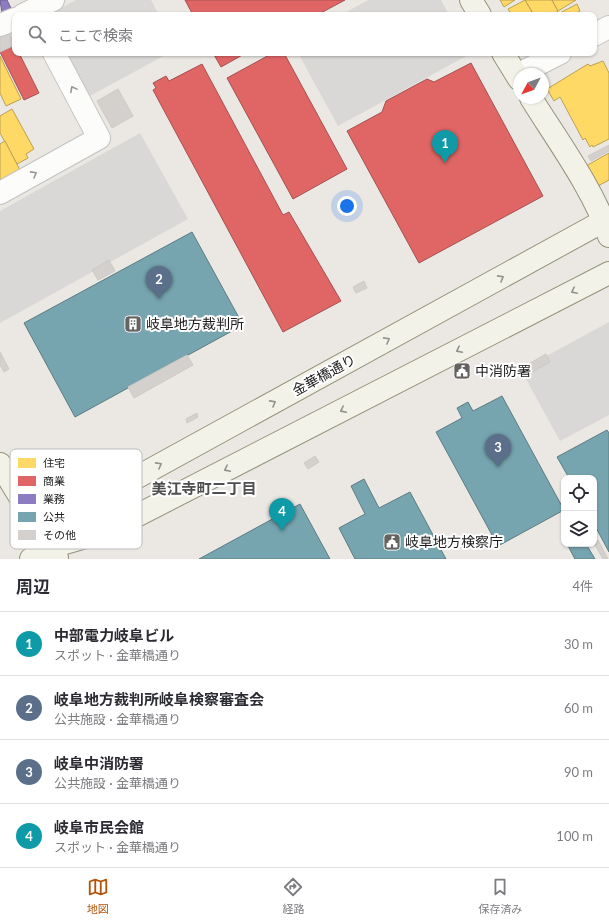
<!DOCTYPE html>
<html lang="ja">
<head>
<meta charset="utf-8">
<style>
	body { margin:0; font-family:Lato,"Noto Sans JP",sans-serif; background:#f2f2f3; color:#2b2b33 }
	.controls { position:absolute; right:12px; bottom:12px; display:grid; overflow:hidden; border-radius:8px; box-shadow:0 1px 3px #0004 }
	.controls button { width:36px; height:36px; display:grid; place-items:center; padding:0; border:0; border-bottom:1px solid #e1e1e2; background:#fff; color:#2b2b33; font:20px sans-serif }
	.compass { position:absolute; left:513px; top:68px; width:36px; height:36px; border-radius:50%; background:#fff; box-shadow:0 1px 3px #0004; rotate:229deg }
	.you { position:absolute; left:347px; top:206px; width:14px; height:14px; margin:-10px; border:3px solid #fff; border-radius:50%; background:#1a73e8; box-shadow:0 0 0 6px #1a73e833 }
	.badge { display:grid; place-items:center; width:26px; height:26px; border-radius:50%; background:#b45309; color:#fff; font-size:13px; font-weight:700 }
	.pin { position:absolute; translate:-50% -33px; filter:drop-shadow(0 1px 2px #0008) }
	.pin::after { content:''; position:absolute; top:21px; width:14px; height:12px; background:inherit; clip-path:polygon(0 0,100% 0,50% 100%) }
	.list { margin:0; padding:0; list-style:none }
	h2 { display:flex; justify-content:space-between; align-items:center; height:52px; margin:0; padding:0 16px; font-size:17px }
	h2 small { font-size:13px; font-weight:400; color:#7c7c81 }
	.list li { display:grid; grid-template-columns:26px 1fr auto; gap:12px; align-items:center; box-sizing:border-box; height:64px; padding:0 16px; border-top:1px solid #e1e1e2 }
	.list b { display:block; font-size:15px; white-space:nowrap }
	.list p { margin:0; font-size:13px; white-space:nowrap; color:#7c7c81 }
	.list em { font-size:13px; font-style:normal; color:#7c7c81 }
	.icon { flex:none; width:22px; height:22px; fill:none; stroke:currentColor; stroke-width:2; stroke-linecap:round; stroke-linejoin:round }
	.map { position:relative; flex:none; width:609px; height:559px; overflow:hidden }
	.search { position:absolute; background:#fff; box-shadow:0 1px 3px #0004; left:12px; right:12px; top:12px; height:44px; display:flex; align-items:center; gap:10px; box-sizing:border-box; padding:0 14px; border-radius:8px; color:#7c7c81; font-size:15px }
	.sheet { height:308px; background:#fff }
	nav { display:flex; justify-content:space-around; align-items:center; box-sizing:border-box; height:56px; border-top:1px solid #e1e1e2; background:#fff; font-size:11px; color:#7c7c81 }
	nav a { display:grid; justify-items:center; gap:2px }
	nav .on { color:#b45309 }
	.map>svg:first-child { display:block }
	.religious { fill:#d9d8d6 }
	.homes { fill:#ffd966; stroke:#bba050 }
	.shops { fill:#e06666; stroke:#a55050 }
	.offices { fill:#8e7cc3; stroke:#6c5f91 }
	.public { fill:#76a5af; stroke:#5b7c83 }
	.building { fill:#d3d0cd; stroke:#cec9c5 }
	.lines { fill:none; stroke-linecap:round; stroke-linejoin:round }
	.street-casing { stroke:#c3c2c0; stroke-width:24 }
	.secondary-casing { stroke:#94947c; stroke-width:24 }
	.street { stroke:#fcfcfb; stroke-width:22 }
	.secondary { stroke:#f3f2e8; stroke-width:22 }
	.oneway { stroke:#979797 }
	.oneway2 { stroke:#92928c }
	.labels { text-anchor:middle; stroke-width:4; stroke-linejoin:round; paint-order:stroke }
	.poi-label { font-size:14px; fill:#1c1c1c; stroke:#fff; text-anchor:start }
	.street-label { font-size:14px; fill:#1c1c1c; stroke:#fff }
	.neighbourhood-label { font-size:15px; font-weight:bold; fill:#4f4f4f; stroke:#fff }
	.key { fill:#fff; stroke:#bbb; stroke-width:1 }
	.key-label { font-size:11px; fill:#1c1c1c }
</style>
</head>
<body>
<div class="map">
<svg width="609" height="559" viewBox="0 0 609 559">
	<rect width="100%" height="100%" fill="#ebe8e4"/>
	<g class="religious">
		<polygon points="76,0 151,0 159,15 48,15"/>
		<polygon points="368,0 441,0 449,15 341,15"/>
		<polygon points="65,53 169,53 88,97"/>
		<polygon points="298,53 470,53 470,54 338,126"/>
		<polygon points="140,133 188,219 0,323 0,211"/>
		<polygon points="609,322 609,415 560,441 521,370"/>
	</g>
	<g class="homes">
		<polygon points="500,0 515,0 504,7"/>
		<polygon points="525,0 534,15 512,15 508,9"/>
		<polygon points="525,0 552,0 558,11 552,15 534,15"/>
		<polygon points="552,0 576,0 558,11"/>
		<polygon points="577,4 580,11 578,12 579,15 556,15"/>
		<polygon points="0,56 21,99 6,106 0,93"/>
		<polygon points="603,61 609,73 609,139 593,147 592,145 590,147 585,138 583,140 560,97 554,101 547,89 588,64 590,66"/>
		<polygon points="12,109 34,149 26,154 28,158 17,164 0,133 0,116"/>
		<polygon points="5,141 22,174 0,185 0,144"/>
		<polygon points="609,153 609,180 598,186 586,166"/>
	</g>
	<g class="shops">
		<polygon points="185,0 345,0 317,15 193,15"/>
		<polygon points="15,45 15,53 19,53 39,93 24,100 0,52"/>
		<polygon points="213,53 246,53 221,67"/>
		<polygon points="273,53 284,53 347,169 293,199 227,78"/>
		<polygon points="471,63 543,196 419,263 347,131 382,112 386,101 427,79 434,82"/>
		<polygon points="202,64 283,215 289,212 341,301 283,332 153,90 156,88 153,83 166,76 169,81"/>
	</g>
	<polygon class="offices" points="0,0 7,0 11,8 2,13"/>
	<g class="public">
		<polygon points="192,232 243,325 75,417 24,323"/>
		<polygon points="502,396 564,510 498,546 436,432 462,418 457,408 468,402 473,411"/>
		<polygon points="607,430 609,433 609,552 594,524 594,478 569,478 557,457"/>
		<polygon points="364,479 379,508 410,492 446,559 355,559 339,528 365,514 351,486"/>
		<polygon points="300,504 330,559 199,559"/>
		<polygon points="567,544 586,544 595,559 575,559"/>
	</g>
	<g class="building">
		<polygon points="9,33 15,45 0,52 0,37"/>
		<polygon points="118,89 133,116 112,128 97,101"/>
		<polygon points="609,145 609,151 591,161 588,156"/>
		<polygon points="109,260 115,271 98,280 92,270"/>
		<polygon points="364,281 367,288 356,293 353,287"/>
		<polygon points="0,352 9,369 4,372 0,365"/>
		<polygon points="546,354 550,362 529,374 525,366"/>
		<polygon points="187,355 193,365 134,398 128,387"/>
		<polygon points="197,413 198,417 187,423 186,419"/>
		<polygon points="315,456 319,462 308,469 304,463"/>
		<polygon points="598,540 608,559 603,559 594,543"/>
	</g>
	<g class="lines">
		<g class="street-casing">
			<g id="street">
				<polyline points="23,15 53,0"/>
				<polyline points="0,25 15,19"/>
				<polyline points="594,35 609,27"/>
				<polyline points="519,74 560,53"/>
				<polyline points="0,193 99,138 54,53"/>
			</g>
		</g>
		<g class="secondary-casing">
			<g id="secondary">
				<polyline points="471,0 480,15"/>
				<polyline points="503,53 519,79"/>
				<path d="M 531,98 C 557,140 594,190 609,236"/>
				<polyline points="0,464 57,558"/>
				<polyline points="51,547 107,531 609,273"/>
				<polyline points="31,559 51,547 92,502 609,218"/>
			</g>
		</g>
		<use href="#street" class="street"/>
		<use href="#secondary" class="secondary"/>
	</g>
	<defs><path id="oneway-chevron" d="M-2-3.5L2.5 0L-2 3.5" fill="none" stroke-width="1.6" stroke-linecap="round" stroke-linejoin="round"/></defs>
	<g class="oneway">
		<use href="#oneway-chevron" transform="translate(73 89) rotate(-118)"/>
		<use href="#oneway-chevron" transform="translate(34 174) rotate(-29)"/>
	</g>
	<g class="oneway2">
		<use href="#oneway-chevron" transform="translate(501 278) rotate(-29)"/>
		<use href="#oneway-chevron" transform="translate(574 291) rotate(153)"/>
		<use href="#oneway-chevron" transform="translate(387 340) rotate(-29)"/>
		<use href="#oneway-chevron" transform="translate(459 350) rotate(153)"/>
		<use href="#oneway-chevron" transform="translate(273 403) rotate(-29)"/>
		<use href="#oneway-chevron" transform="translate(343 410) rotate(153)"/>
		<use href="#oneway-chevron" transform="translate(159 465) rotate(-29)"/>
		<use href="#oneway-chevron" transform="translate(227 469) rotate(153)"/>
	</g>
	<defs>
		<g id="building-square" transform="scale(0.9)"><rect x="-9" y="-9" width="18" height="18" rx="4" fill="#646362" stroke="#fff"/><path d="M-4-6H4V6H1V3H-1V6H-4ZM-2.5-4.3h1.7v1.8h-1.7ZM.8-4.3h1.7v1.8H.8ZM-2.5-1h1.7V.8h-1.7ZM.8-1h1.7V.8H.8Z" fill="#fff"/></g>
		<g id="civic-square" transform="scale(0.9)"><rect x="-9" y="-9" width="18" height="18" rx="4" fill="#646362" stroke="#fff"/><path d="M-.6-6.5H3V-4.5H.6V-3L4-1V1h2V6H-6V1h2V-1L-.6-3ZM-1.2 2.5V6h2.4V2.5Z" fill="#fff"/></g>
	</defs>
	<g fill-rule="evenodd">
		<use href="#building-square" x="133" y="324"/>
		<use href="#civic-square" x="462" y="371"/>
		<use href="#civic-square" x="392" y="542"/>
	</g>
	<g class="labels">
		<g class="poi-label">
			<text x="146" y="329">岐阜地方裁判所</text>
			<text x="475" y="376">中消防署</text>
			<text x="405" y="547">岐阜地方検察庁</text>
		</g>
		<g class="street-label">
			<text transform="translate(324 375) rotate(-29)" y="5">金華橋通り</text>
		</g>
		<g class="neighbourhood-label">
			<text x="204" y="494">美江寺町二丁目</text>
		</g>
	</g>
	<rect x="10" y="449" width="132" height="100" rx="6" class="key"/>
	<rect x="18" y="458" width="18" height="10" fill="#ffd966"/>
	<rect x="18" y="476" width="18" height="10" fill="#e06666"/>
	<rect x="18" y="494" width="18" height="10" fill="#8e7cc3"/>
	<rect x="18" y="512" width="18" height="10" fill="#76a5af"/>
	<rect x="18" y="530" width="18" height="10" fill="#d3d0cd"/>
	<g class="key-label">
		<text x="43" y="467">住宅</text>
		<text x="43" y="485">商業</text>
		<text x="43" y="503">業務</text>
		<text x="43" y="521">公共</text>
		<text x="43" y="539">その他</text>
	</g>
</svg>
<div class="controls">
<button><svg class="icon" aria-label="locate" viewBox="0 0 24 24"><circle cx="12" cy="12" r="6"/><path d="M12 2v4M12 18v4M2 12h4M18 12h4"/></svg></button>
<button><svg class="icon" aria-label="layers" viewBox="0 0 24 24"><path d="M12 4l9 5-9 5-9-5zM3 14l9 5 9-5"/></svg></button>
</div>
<svg class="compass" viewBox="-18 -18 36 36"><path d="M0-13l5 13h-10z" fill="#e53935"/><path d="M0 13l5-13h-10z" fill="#7c7c81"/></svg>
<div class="you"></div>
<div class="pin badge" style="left:445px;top:163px;background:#0f9aa8">1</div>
<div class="pin badge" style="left:159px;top:299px;background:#5c6f8a">2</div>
<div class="pin badge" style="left:498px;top:467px;background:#5c6f8a">3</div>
<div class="pin badge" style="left:282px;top:531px;background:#0f9aa8">4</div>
<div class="search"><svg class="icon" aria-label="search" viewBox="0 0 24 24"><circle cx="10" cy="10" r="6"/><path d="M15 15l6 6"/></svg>ここで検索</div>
</div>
<section class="sheet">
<h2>周辺<small>4件</small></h2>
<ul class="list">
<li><span class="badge" style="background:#0f9aa8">1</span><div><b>中部電力岐阜ビル</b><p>スポット · 金華橋通り</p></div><em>30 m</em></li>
<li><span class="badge" style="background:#5c6f8a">2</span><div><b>岐阜地方裁判所岐阜検察審査会</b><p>公共施設 · 金華橋通り</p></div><em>60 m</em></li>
<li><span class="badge" style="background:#5c6f8a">3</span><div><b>岐阜中消防署</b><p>公共施設 · 金華橋通り</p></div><em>90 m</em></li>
<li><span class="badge" style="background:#0f9aa8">4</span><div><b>岐阜市民会館</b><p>スポット · 金華橋通り</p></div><em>100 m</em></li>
</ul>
</section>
<nav>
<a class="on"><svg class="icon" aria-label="map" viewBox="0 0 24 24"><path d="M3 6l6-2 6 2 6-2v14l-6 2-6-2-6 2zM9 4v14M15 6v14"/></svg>地図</a>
<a><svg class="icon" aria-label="directions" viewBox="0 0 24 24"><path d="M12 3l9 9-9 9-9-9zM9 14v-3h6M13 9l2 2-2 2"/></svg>経路</a>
<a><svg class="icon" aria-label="saved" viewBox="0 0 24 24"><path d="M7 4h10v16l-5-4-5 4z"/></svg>保存済み</a>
</nav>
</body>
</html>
